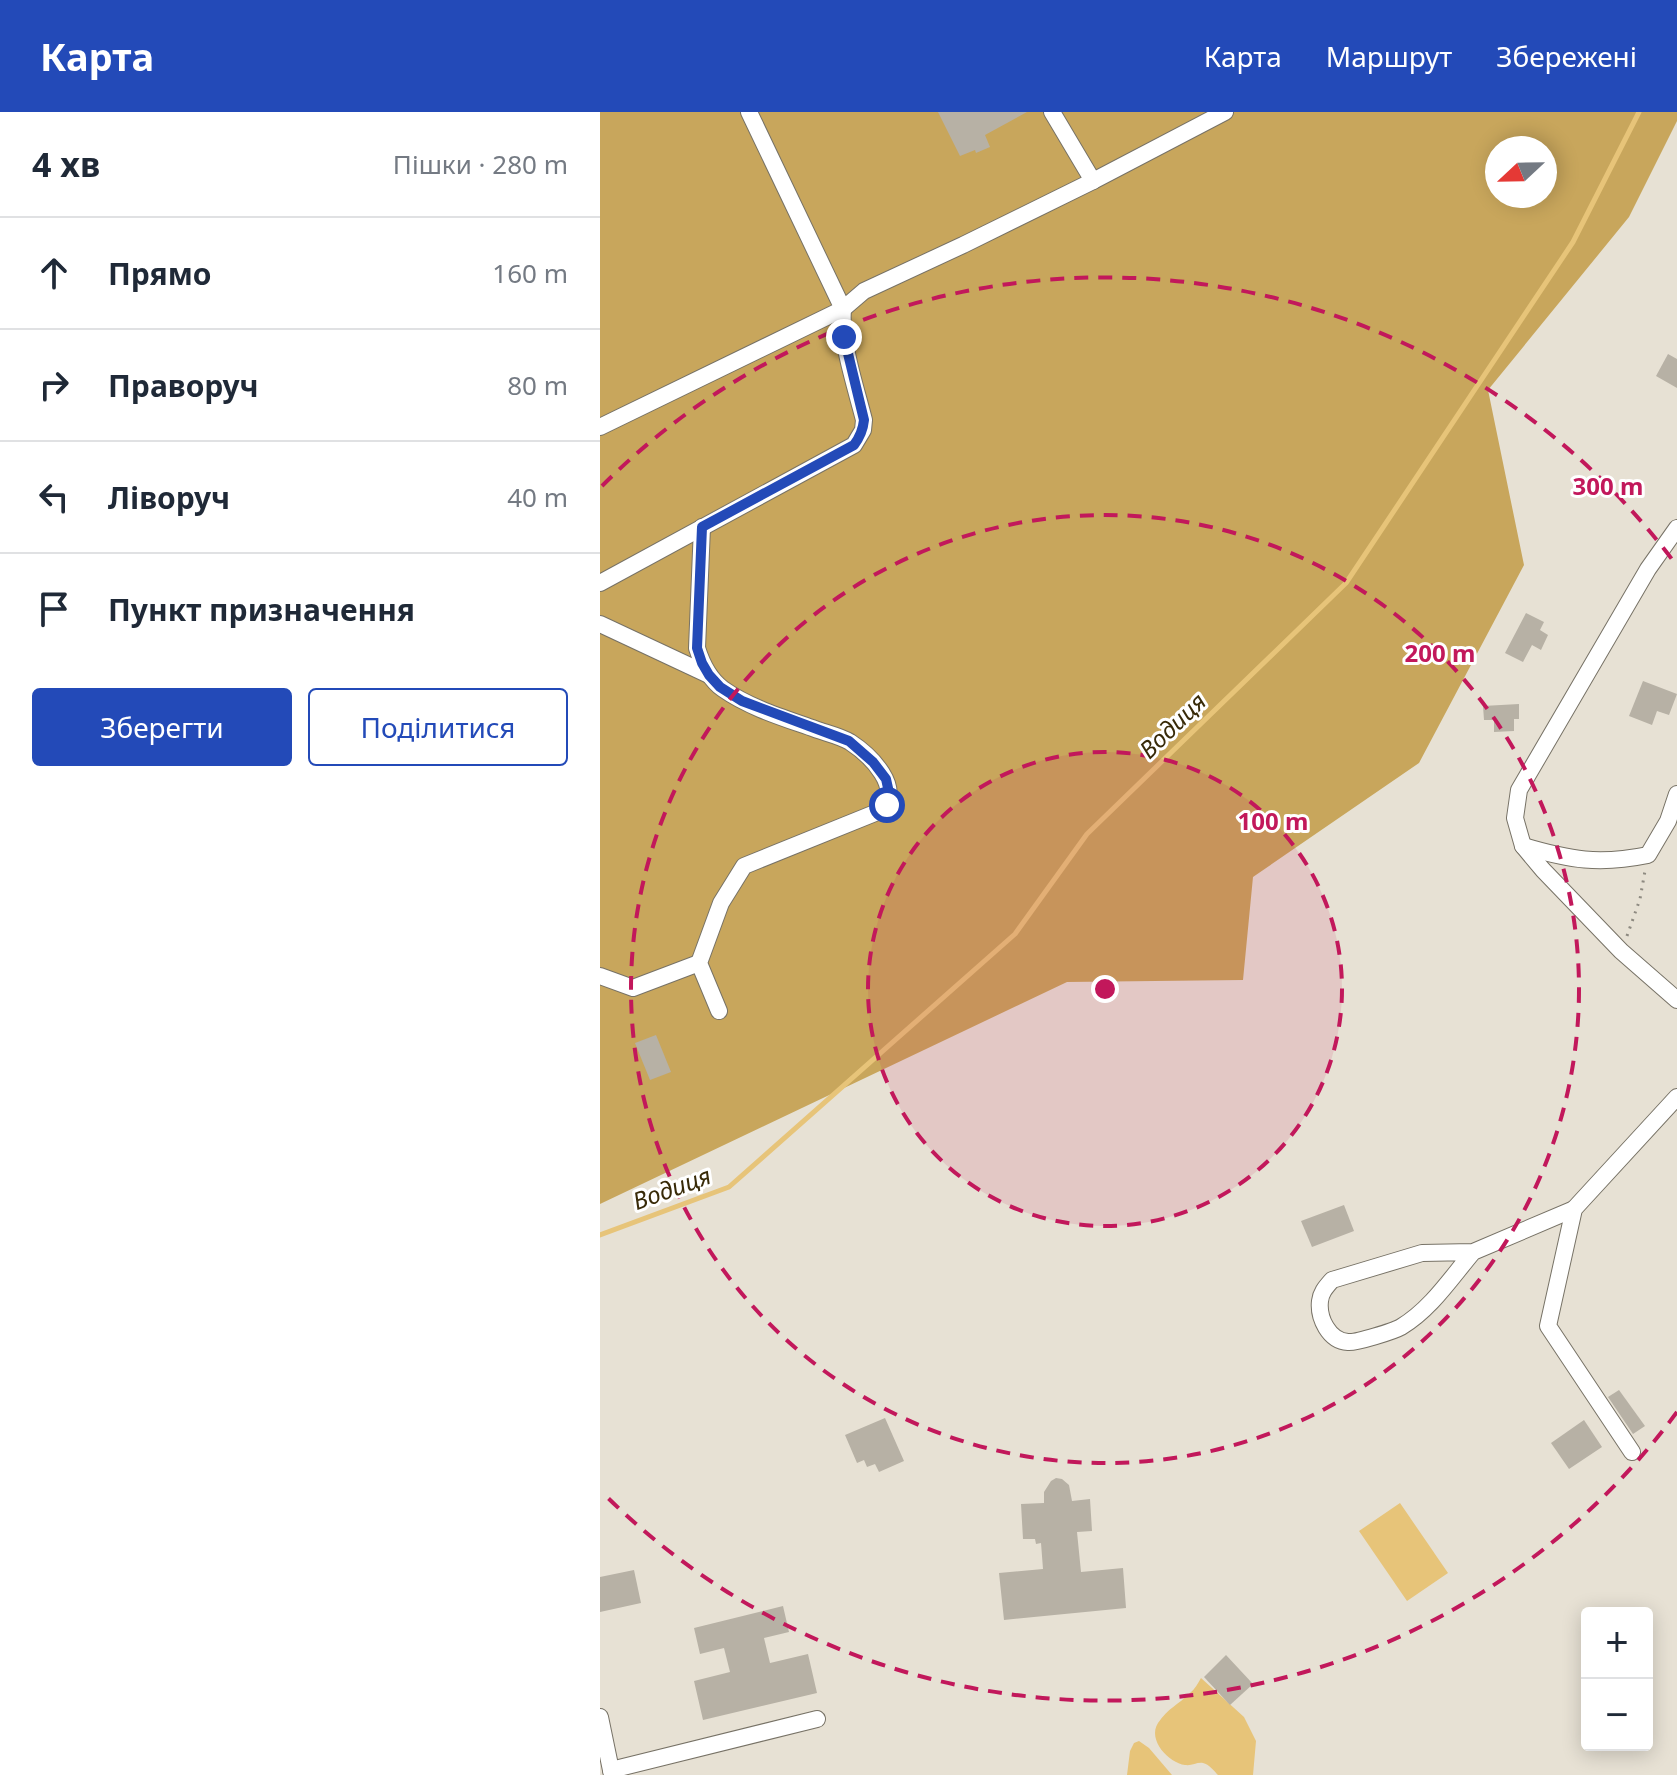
<!DOCTYPE html>
<html lang="uk">
<head>
<meta charset="utf-8">
<style>
	body { margin:0; font-family:"Noto Sans",sans-serif; background:#f6f6f7; color:#1f2937 }
	.controls { position:absolute; right:24px; bottom:24px; display:grid; overflow:hidden; border-radius:8px; box-shadow:0 4px 20px #0003 }
	.controls button { width:72px; height:72px; display:grid; place-items:center; padding:0; border:0; border-bottom:2px solid #e0e1e3; background:#fff; color:#1f2937; font:40px sans-serif }
	.compass { position:absolute; left:885px; top:24px; width:72px; height:72px; border-radius:50%; background:#fff; box-shadow:0 4px 20px #0003; rotate:248deg }
	.stop { position:absolute; width:24px; height:24px; margin:-18px; border:6px solid #234ab8; border-radius:50%; background:#fff }
	.stop.end { background:#234ab8; border-color:#fff; box-shadow:0 2px 8px #0008 }
	.list { margin:0; padding:0; list-style:none }
	h2 { display:flex; justify-content:space-between; align-items:center; height:104px; margin:0; padding:0 32px; font-size:34px }
	h2 small { font-size:26px; font-weight:400; color:#747a83 }
	.list li { display:grid; grid-template-columns:52px 1fr auto; gap:24px; align-items:center; box-sizing:border-box; height:112px; padding:0 32px; border-top:2px solid #e0e1e3 }
	.list b { display:block; font-size:30px; white-space:nowrap }
	.list em { font-size:26px; font-style:normal; color:#747a83 }
	.actions { display:flex; gap:16px; padding:24px 32px }
	.actions a { flex:1; padding:18px 0; border:2px solid #234ab8; border-radius:8px; text-align:center; font-size:28px; color:#234ab8 }
	.actions .main { background:#234ab8; color:#fff }
	.icon { flex:none; width:44px; height:44px; fill:none; stroke:currentColor; stroke-width:2; stroke-linecap:round; stroke-linejoin:round }
	.map { position:relative; flex:none; width:1077px; height:1663px; overflow:hidden }
	header { display:flex; align-items:center; gap:48px; box-sizing:border-box; height:112px; padding:0 40px; background:#234ab8; color:#fff }
	header strong { font-size:38px }
	nav { display:flex; gap:44px; margin-inline-start:auto; font-size:28px }
	main { display:flex }
	aside { flex:1; background:#fff }
	.map>svg:first-child { display:block }
	.forest { fill:#c8a65c; fill-rule:evenodd }
	.water { fill:#e7c479 }
	.lines { fill:none; stroke-linecap:round; stroke-linejoin:round }
	.stream { stroke:#e7c479; stroke-width:5 }
	.building { fill:#b7b1a5 }
	.minor-casing { stroke:#777266; stroke-width:18 }
	.path { stroke:#8e8a81; stroke-width:3; stroke-dasharray:2 6; stroke-linecap:butt }
	.minor { stroke:#fff; stroke-width:16 }
	.route { stroke:#234ab8; stroke-width:10 }
	.ring { fill:none; stroke:#c2185b; stroke-width:4; stroke-dasharray:14 10 }
	.labels { text-anchor:middle; stroke-width:6; stroke-linejoin:round; paint-order:stroke }
	.water-label { font-size:24px; font-style:italic; fill:#382a08; stroke:#fff }
	.centre { fill:#c2185b; stroke:#fff; stroke-width:4 }
	.ring-label { font-size:24px; text-anchor:middle; font-weight:bold; fill:#c2185b; stroke:#fff; stroke-width:6; stroke-linejoin:round; paint-order:stroke }
</style>
</head>
<body>
<header>
<strong>Карта</strong>
<nav><a>Карта</a><a>Маршрут</a><a>Збережені</a></nav>
</header>
<main>
<aside>
<h2>4 хв<small>Пішки · 280 m</small></h2>
<ul class="list">
<li><svg class="icon" aria-label="ahead" viewBox="0 0 24 24"><path d="M12 20V5M6 11l6-6 6 6"/></svg><div><b>Прямо</b></div><em>160 m</em></li>
<li><svg class="icon" aria-label="right" viewBox="0 0 24 24"><path d="M7 20v-9h11M14 6l5 5-5 5"/></svg><div><b>Праворуч</b></div><em>80 m</em></li>
<li><svg class="icon" aria-label="left" viewBox="0 0 24 24"><path d="M17 20v-9H6M10 6l-5 5 5 5"/></svg><div><b>Ліворуч</b></div><em>40 m</em></li>
<li><svg class="icon" aria-label="arrive" viewBox="0 0 24 24"><path d="M6 21V4h12l-3 4 3 4H6"/></svg><div><b>Пункт призначення</b></div></li>
</ul>
<div class="actions"><a class="main">Зберегти</a><a>Поділитися</a></div>
</aside>
<div class="map">
<svg width="1077" height="1663" viewBox="0 0 1077 1663">
	<rect width="100%" height="100%" fill="#e7e1d4"/>
	<path class="forest" d="M 0,0 L 1077,0 L 1077,9 L 1029,105 L 888,278 L 924,453 L 819,651 L 653,765 L 643,868 L 467,870 L 0,1092 ZM 897,36 L 945,36 L 945,84 L 897,84 Z"/>
	<g class="water">
		<polygon points="800,1391 848,1461 807,1489 759,1419"/>
		<path d="M 601,1566 L 644,1605 L 656,1629 L 653,1663 L 618,1663 C 614,1659 609,1652 603,1651 C 597,1650 592,1654 585,1653 C 569,1651 547,1628 558,1611 C 568,1596 578,1593 590,1581 C 595,1577 598,1571 601,1566 Z"/>
		<polygon points="539,1629 549,1636 572,1663 527,1663 530,1639 534,1631"/>
	</g>
	<g class="lines">
		<polyline class="stream" points="0,1123 129,1075 415,822 487,722 746,471 973,130 1039,0"/>
	</g>
	<g class="building">
		<polygon points="338,0 427,0 385,23 390,35 376,41 375,38 360,44"/>
		<polygon points="1068,242 1077,247 1077,276 1056,264"/>
		<polygon points="926,501 944,510 940,518 948,523 941,538 932,533 923,550 905,541"/>
		<polygon points="1043,569 1077,582 1069,603 1057,599 1052,613 1029,604"/>
		<polygon points="919,592 919,607 914,607 914,619 894,620 894,608 884,608 883,594"/>
		<polygon points="56,923 71,960 50,968 35,931"/>
		<polygon points="744,1093 754,1119 712,1135 701,1109"/>
		<polygon points="1019,1278 1045,1314 1033,1322 1008,1285"/>
		<polygon points="285,1306 304,1349 279,1360 275,1352 267,1355 264,1348 257,1351 245,1323"/>
		<polygon points="984,1308 1002,1335 969,1357 951,1331"/>
		<polygon points="456,1366 462,1367 469,1373 472,1389 490,1387 492,1419 477,1420 481,1460 523,1456 526,1496 404,1508 399,1461 443,1457 441,1431 436,1432 435,1427 423,1427 421,1392 444,1391 444,1380 451,1369"/>
		<polygon points="34,1458 41,1491 0,1500 0,1465"/>
		<polygon points="183,1494 189,1520 164,1526 170,1551 208,1542 217,1581 103,1608 94,1569 130,1560 124,1536 100,1542 94,1516"/>
		<polygon points="626,1543 653,1572 630,1593 604,1565"/>
	</g>
	<g class="lines">
		<g class="minor-casing">
			<g id="minor">
				<polyline points="452,0 493,69"/>
				<polyline points="0,315 243,197 264,179 363,133 493,69 625,0"/>
				<path d="M 102,415 L 97,536 C 102,552 109,567 123,577 C 150,596 184,606 215,617 C 226,621 240,624 250,630 C 270,643 305,677 280,699 L 144,754 L 121,791 L 99,851 L 119,899"/>
				<polyline points="1077,416 1048,457 919,678 915,706 923,734 943,758 1021,839 1077,888"/>
				<path d="M 0,471 L 254,333 L 263,318 L 264,308 C 256,276 240,229 243,197 L 149,0"/>
				<polyline points="0,512 109,563"/>
				<path d="M 923,734 C 970,748 999,753 1048,743 L 1068,709 L 1077,682"/>
				<polyline points="0,864 33,876 99,851"/>
				<path d="M 873,1140 C 851,1166 831,1197 801,1215 C 794,1219 756,1231 748,1230 C 729,1229 718,1206 720,1189 C 721,1180 726,1175 732,1168 L 822,1141 L 873,1140 L 974,1097"/>
				<polyline points="1032,1340 948,1214 974,1097 1077,985"/>
				<polyline points="0,1605 12,1663"/>
				<polyline points="11,1658 217,1607"/>
			</g>
		</g>
		<polyline class="path" points="1027,824 1040,787 1045,759"/>
		<use href="#minor" class="minor"/>
	</g>
	<g class="lines">
		<path class="route" d="M 244,225 L 264,308 C 263,318 260,325 254,333 L 102,415 L 97,536 L 102,551 L 109,563 L 120,575 L 142,589 L 249,629 L 273,650 L 286,667 L 290,685 L 287,693"/>
	</g>
	<circle cx="505" cy="877" r="237" fill="#c2185b" fill-opacity=".12"/>
	<g class="ring">
		<circle cx="505" cy="877" r="237"/>
		<circle cx="505" cy="877" r="474"/>
		<path d="M1077 1300A711 711 0 0 1 2 1380M2 374A711 711 0 0 1 1077 454"/>
	</g>
	<g class="labels">
		<g class="water-label">
			<text transform="translate(573 614) rotate(-44)" y="8">Водиця</text>
			<text transform="translate(72 1077) rotate(-20)" y="8">Водиця</text>
		</g>
	</g>
	<circle cx="505" cy="877" r="12" class="centre"/>
	<g class="ring-label">
		<text x="1008" y="383">300 m</text>
		<text x="840" y="550">200 m</text>
		<text x="673" y="718">100 m</text>
	</g>
</svg>
<div class="controls">
<button>+</button>
<button>−</button>
</div>
<svg class="compass" viewBox="-18 -18 36 36"><path d="M0-13l5 13h-10z" fill="#e53935"/><path d="M0 13l5-13h-10z" fill="#747a83"/></svg>
<div class="stop" style="left:287px;top:693px"></div>
<div class="stop end" style="left:244px;top:225px"></div>
</div>
</main>
</body>
</html>
